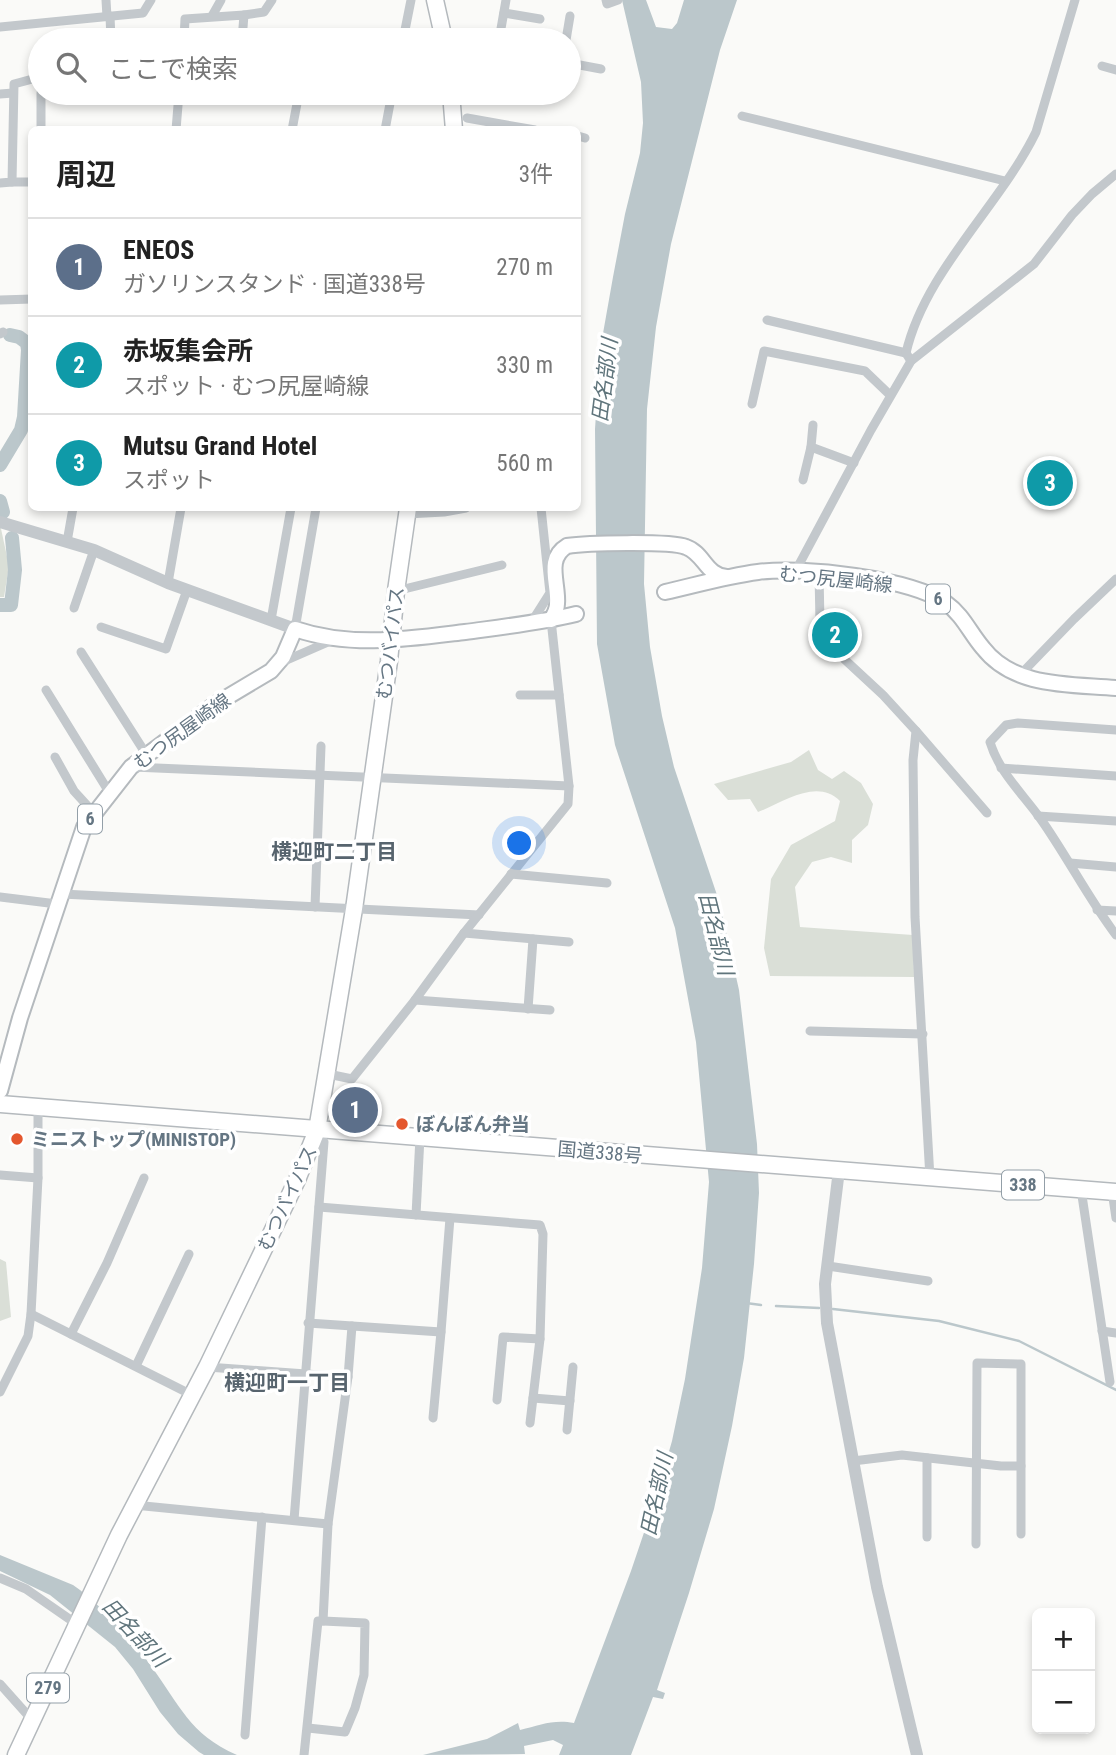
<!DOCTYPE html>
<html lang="ja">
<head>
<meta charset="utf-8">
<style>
	body { margin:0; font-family:"Roboto Condensed","Noto Sans JP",sans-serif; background:#f2f2f2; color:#222 }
	.controls { position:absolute; right:21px; bottom:21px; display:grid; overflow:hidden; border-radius:10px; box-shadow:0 4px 10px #0003 }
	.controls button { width:63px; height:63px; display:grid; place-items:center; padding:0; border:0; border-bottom:2px solid #e0e0e0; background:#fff; color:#222; font:35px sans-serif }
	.you { position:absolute; left:520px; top:844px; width:24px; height:24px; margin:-18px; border:5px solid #fff; border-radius:50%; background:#1a73e8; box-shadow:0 0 0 10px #1a73e833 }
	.badge { display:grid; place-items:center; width:46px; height:46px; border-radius:50%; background:#db2777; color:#fff; font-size:23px; font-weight:700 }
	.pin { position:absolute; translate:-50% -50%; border:4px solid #fff; box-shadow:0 2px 7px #0006 }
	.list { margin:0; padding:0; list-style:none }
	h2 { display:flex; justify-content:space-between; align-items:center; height:91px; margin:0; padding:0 28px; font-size:30px }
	h2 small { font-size:23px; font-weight:400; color:#767676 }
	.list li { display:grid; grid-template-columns:46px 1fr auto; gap:21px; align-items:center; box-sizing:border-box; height:98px; padding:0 28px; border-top:2px solid #e0e0e0 }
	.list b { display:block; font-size:26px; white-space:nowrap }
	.list p { margin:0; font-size:23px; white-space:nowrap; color:#767676 }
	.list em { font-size:23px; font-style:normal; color:#767676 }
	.icon { flex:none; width:38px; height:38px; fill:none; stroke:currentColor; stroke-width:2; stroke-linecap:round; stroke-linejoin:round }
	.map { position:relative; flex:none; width:1116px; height:1755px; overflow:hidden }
	.search { position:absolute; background:#fff; box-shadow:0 4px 10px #0003; left:28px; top:28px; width:553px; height:77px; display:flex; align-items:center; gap:18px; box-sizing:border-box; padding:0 24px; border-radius:38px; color:#767676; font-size:26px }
	.panel { position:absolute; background:#fff; box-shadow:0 4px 10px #0003; left:28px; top:126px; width:553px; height:385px; border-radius:10px }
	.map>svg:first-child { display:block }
	.green { fill:#dadfd7 }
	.water { fill:#bbc7cb }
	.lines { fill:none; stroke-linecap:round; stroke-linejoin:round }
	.stream { stroke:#bbc7cb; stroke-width:2.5 }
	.river { stroke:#bbc7cb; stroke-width:14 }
	.primary-casing { stroke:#b5babe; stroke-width:18 }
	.trunk-casing { stroke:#b4b9bd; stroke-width:19 }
	.minor { stroke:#c3c8cc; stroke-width:9 }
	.tertiary { stroke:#c3c8cc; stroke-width:12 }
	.primary { stroke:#fff; stroke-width:14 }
	.trunk { stroke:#fff; stroke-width:16 }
	.poi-dot { fill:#e4572e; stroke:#fff; stroke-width:2.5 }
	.labels { text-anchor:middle; stroke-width:7; stroke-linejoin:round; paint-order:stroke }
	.shield { fill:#fff; stroke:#939fa8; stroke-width:2 }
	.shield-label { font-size:18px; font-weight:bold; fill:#657683 }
	.street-label { font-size:19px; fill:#657683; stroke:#fff }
	.poi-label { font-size:19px; font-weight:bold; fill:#657683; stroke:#fff; text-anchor:start }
	.water-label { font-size:21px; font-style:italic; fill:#60757c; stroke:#fff }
	.neighbourhood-label { font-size:21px; font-weight:bold; fill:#57646e; stroke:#fff }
</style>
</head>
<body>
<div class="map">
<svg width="1116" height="1755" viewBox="0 0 1116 1755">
	<rect width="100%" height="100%" fill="#fafaf8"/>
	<g class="green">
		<polygon points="0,524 9,566 4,597 0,597"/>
		<path d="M 809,750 L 818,770 L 832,779 L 844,771 L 861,783 L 873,804 L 868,825 L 852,840 L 852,863 L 831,857 L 812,862 L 795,887 L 800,927 L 913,935 L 914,977 L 770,976 L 764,948 L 771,879 L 791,845 L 835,821 L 840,801 C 817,778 784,802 758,812 L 750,799 L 728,800 L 714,784 L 791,762 Z"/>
		<polygon points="0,1259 6,1262 11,1317 0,1321"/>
	</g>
	<g class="water">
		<path d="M 622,0 L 646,0 L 656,27 L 672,29 L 677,23 L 684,0 L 737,0 L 720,50 L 671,244 L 656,327 L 647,409 L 644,584 L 650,647 L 662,716 L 674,767 L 719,901 L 739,990 L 757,1144 L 759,1193 L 754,1264 L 744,1358 L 732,1426 L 714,1509 L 689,1593 L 657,1690 L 665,1693 L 663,1699 L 653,1697 L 631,1755 L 559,1755 L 563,1745 L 553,1740 L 524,1746 L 525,1754 L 423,1755 L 487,1739 L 518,1723 L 520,1730 C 540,1725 554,1719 574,1723 L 631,1571 L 655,1500 L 672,1441 L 685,1379 L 702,1268 L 709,1182 L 696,1042 L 675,928 L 615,745 L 597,644 L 595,429 L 598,385 L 602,339 L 613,277 L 625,214 L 640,153 L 643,123 L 641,82 Z"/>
		<path d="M 0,1555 L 73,1585 L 80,1590 C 107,1612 131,1637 151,1666 C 180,1705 189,1734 237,1755 L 204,1755 L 199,1752 L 178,1734 L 160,1712 L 133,1669 L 115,1647 L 50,1595 L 0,1571 Z"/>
	</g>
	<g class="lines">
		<g class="stream">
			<polyline points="746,1303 761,1305"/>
			<polyline points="776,1306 819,1308"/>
			<polyline points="833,1309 939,1321 1019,1341 1116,1390"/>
		</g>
		<g class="river">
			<polyline points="0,465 21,430 24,417 28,350 27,343 19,337 10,335"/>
			<polyline points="0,501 3,512"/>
			<polyline points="0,605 11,605 15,570 12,538"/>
		</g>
		<g class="primary-casing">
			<g id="primary">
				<path d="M 665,592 C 696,585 727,576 758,572 C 803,566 909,578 946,603 C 963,615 970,633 983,648 C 1014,688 1070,684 1116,688"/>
				<path d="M 551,620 C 554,615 557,610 557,604 C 559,584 545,559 567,546 C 586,543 670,541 686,547 C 704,553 706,576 727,577"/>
				<path d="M 0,1091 L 20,1018 L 84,827 L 131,767 L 214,705 L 271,671 L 283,657 L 295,629 C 351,648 408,639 465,632 C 502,627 539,623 576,614"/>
			</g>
		</g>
		<g class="trunk-casing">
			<g id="trunk">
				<polyline points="435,0 444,40"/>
				<polyline points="451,93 454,130"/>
				<polyline points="0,1104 1116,1192"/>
				<polyline points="16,1755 119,1535 207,1367 297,1180 317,1130 354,909 389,661 396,591 408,508"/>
			</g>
		</g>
		<g class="minor">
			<polyline points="106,0 107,17"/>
			<polyline points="606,0 607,4 618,0"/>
			<polyline points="504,13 540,19"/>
			<polyline points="244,15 264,12 272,0"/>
			<polyline points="110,16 111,40"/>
			<polyline points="212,16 221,0"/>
			<polyline points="0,27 143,13 151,0"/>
			<polyline points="184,40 185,19 244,15 242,40"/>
			<polyline points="403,40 411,0"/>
			<polyline points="499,40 506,0"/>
			<polyline points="566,40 570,16"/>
			<polyline points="569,63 601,69"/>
			<polyline points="1102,66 1116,70"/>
			<polyline points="0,94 13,93"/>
			<polyline points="742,116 1005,181"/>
			<polyline points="467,118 535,130"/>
			<polyline points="41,130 41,93"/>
			<polyline points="176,130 179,93"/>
			<polyline points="292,130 299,93"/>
			<polyline points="385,130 392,93"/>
			<polyline points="578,136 585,138"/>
			<polyline points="12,182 32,182"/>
			<polyline points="0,183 12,182 14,84 40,77"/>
			<polyline points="0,300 32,299"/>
			<polyline points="767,320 906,353"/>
			<polyline points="0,334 3,332"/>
			<path d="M 911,361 L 906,353 C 925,271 1000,206 1036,132 L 1075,0"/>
			<polyline points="752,404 764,351 865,371 890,395"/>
			<polyline points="813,425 811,447 854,463"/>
			<polyline points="803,480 811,447"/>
			<polyline points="407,514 444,512 466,508"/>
			<polyline points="67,542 73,508"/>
			<polyline points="795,572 871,430 911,361 1034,264 1072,215 1092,194 1116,174"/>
			<polyline points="819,573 820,623 829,645 883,695 916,731 913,760 915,917 930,1178"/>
			<polyline points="168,583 181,508"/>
			<polyline points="396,591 502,565"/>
			<polyline points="74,608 94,550"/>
			<polyline points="271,620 291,508"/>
			<polyline points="531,623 550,593 541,508"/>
			<polyline points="101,627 166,649 187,590"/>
			<polyline points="295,629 316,508"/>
			<polyline points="81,652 146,754"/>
			<polyline points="280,663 335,639"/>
			<polyline points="1019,676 1074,619 1116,579"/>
			<polyline points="46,690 109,792"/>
			<polyline points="520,695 559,695"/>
			<path d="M 1116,730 L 1018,723 L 1006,725 L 990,742 C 999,772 1022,793 1040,818 C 1067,856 1088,898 1116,935"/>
			<polyline points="916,731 987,813"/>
			<polyline points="55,757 74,791 94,813"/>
			<polyline points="133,767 569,786"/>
			<polyline points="1001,768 1116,776"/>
			<polyline points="1038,816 1116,821"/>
			<polyline points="1070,863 1116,867"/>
			<polyline points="511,874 607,883"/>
			<polyline points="62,894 479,915"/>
			<polyline points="0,897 57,904"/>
			<polyline points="315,907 321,746"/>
			<polyline points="1097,910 1116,911"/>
			<polyline points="464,933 569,942"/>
			<polyline points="415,1000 550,1010"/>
			<polyline points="528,1009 533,939"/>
			<polyline points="810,1031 923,1034"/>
			<polyline points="328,1074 352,1079 415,1000 464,933 568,804 569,786 551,620"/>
			<polyline points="0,1175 38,1178"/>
			<polyline points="1081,1189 1110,1382"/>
			<polyline points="1112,1191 1116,1218"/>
			<polyline points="319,1207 540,1225 543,1234 540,1339 530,1423"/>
			<polyline points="416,1215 420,1137"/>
			<polyline points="828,1266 928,1281"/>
			<polyline points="31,1314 192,1395"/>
			<polyline points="308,1323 441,1332 450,1218"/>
			<polyline points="1102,1331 1116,1333"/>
			<polyline points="71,1334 107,1263 144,1178"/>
			<polyline points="136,1366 189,1254"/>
			<polyline points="207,1367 348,1377"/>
			<polyline points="0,1392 28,1336 31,1314 38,1178 38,1108"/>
			<polyline points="533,1398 570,1401"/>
			<polyline points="497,1400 503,1337 540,1339"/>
			<polyline points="433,1418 441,1332"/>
			<polyline points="567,1430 573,1367"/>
			<polyline points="853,1461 902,1455 1001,1466 1021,1466"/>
			<polyline points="134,1505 328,1524"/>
			<polyline points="294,1520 324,1142 317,1130"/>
			<polyline points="927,1537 927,1458"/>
			<polyline points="976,1544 977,1363 1021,1364 1021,1534"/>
			<polyline points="0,1578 26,1589 78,1625"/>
			<polyline points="0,1684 33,1721"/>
			<polyline points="308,1728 345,1732 355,1708 364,1675 365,1623 323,1621"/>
			<polyline points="245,1735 262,1517"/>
			<polyline points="304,1755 318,1621 323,1621 328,1524 348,1377 352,1326"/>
		</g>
		<g class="tertiary">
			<polyline points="0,522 94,550 168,583 295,629"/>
			<polyline points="839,1170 825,1284 827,1323 877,1587 917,1755"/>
		</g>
		<use href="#primary" class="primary"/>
		<use href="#trunk" class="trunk"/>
	</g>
	<g class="poi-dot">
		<circle cx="402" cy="1124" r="7"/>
		<circle cx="17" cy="1139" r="7"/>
	</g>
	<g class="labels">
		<g class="shield">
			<rect x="926" y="584.5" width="24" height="29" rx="5"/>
			<rect x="78" y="804.5" width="24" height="29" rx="5"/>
			<rect x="1002" y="1170.5" width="42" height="29" rx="5"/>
			<rect x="27" y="1673.5" width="42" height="29" rx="5"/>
		</g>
		<g class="shield-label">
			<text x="938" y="605">6</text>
			<text x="90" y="825">6</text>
			<text x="1023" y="1191">338</text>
			<text x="48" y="1694">279</text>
		</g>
		<g class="street-label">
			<text transform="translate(836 579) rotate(6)" y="7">むつ尻屋崎線</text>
			<text transform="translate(390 643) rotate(-83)" y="7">むつバイパス</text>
			<text transform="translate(182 731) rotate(-36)" y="7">むつ尻屋崎線</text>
			<text transform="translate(600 1152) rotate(5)" y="7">国道338号</text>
			<text transform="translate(287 1198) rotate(-65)" y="7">むつバイパス</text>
		</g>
		<g class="poi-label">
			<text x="416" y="1131">ぼんぼん弁当</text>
			<text x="31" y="1146">ミニストップ(MINISTOP)</text>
		</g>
		<g class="water-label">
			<text transform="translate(605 380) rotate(-83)" y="7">田名部川</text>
			<text transform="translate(716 934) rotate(76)" y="7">田名部川</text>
			<text transform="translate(657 1494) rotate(-78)" y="7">田名部川</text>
			<text transform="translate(135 1633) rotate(47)" y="7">田名部川</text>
		</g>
		<g class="neighbourhood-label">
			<text x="334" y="859">横迎町二丁目</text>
			<text x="287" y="1390">横迎町一丁目</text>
		</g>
	</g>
</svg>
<div class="controls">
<button>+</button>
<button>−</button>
</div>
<div class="you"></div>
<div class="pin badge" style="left:355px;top:1110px;background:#5c6f8a">1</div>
<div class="pin badge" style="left:835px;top:635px;background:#0f9aa8">2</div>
<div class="pin badge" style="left:1050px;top:483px;background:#0f9aa8">3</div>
<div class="search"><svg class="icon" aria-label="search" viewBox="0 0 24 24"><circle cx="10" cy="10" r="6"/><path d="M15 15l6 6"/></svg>ここで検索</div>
<section class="panel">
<h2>周辺<small>3件</small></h2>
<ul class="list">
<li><span class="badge" style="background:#5c6f8a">1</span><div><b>ENEOS</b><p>ガソリンスタンド · 国道338号</p></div><em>270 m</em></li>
<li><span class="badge" style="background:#0f9aa8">2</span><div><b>赤坂集会所</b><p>スポット · むつ尻屋崎線</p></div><em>330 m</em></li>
<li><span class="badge" style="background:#0f9aa8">3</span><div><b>Mutsu Grand Hotel</b><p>スポット</p></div><em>560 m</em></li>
</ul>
</section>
</div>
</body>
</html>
